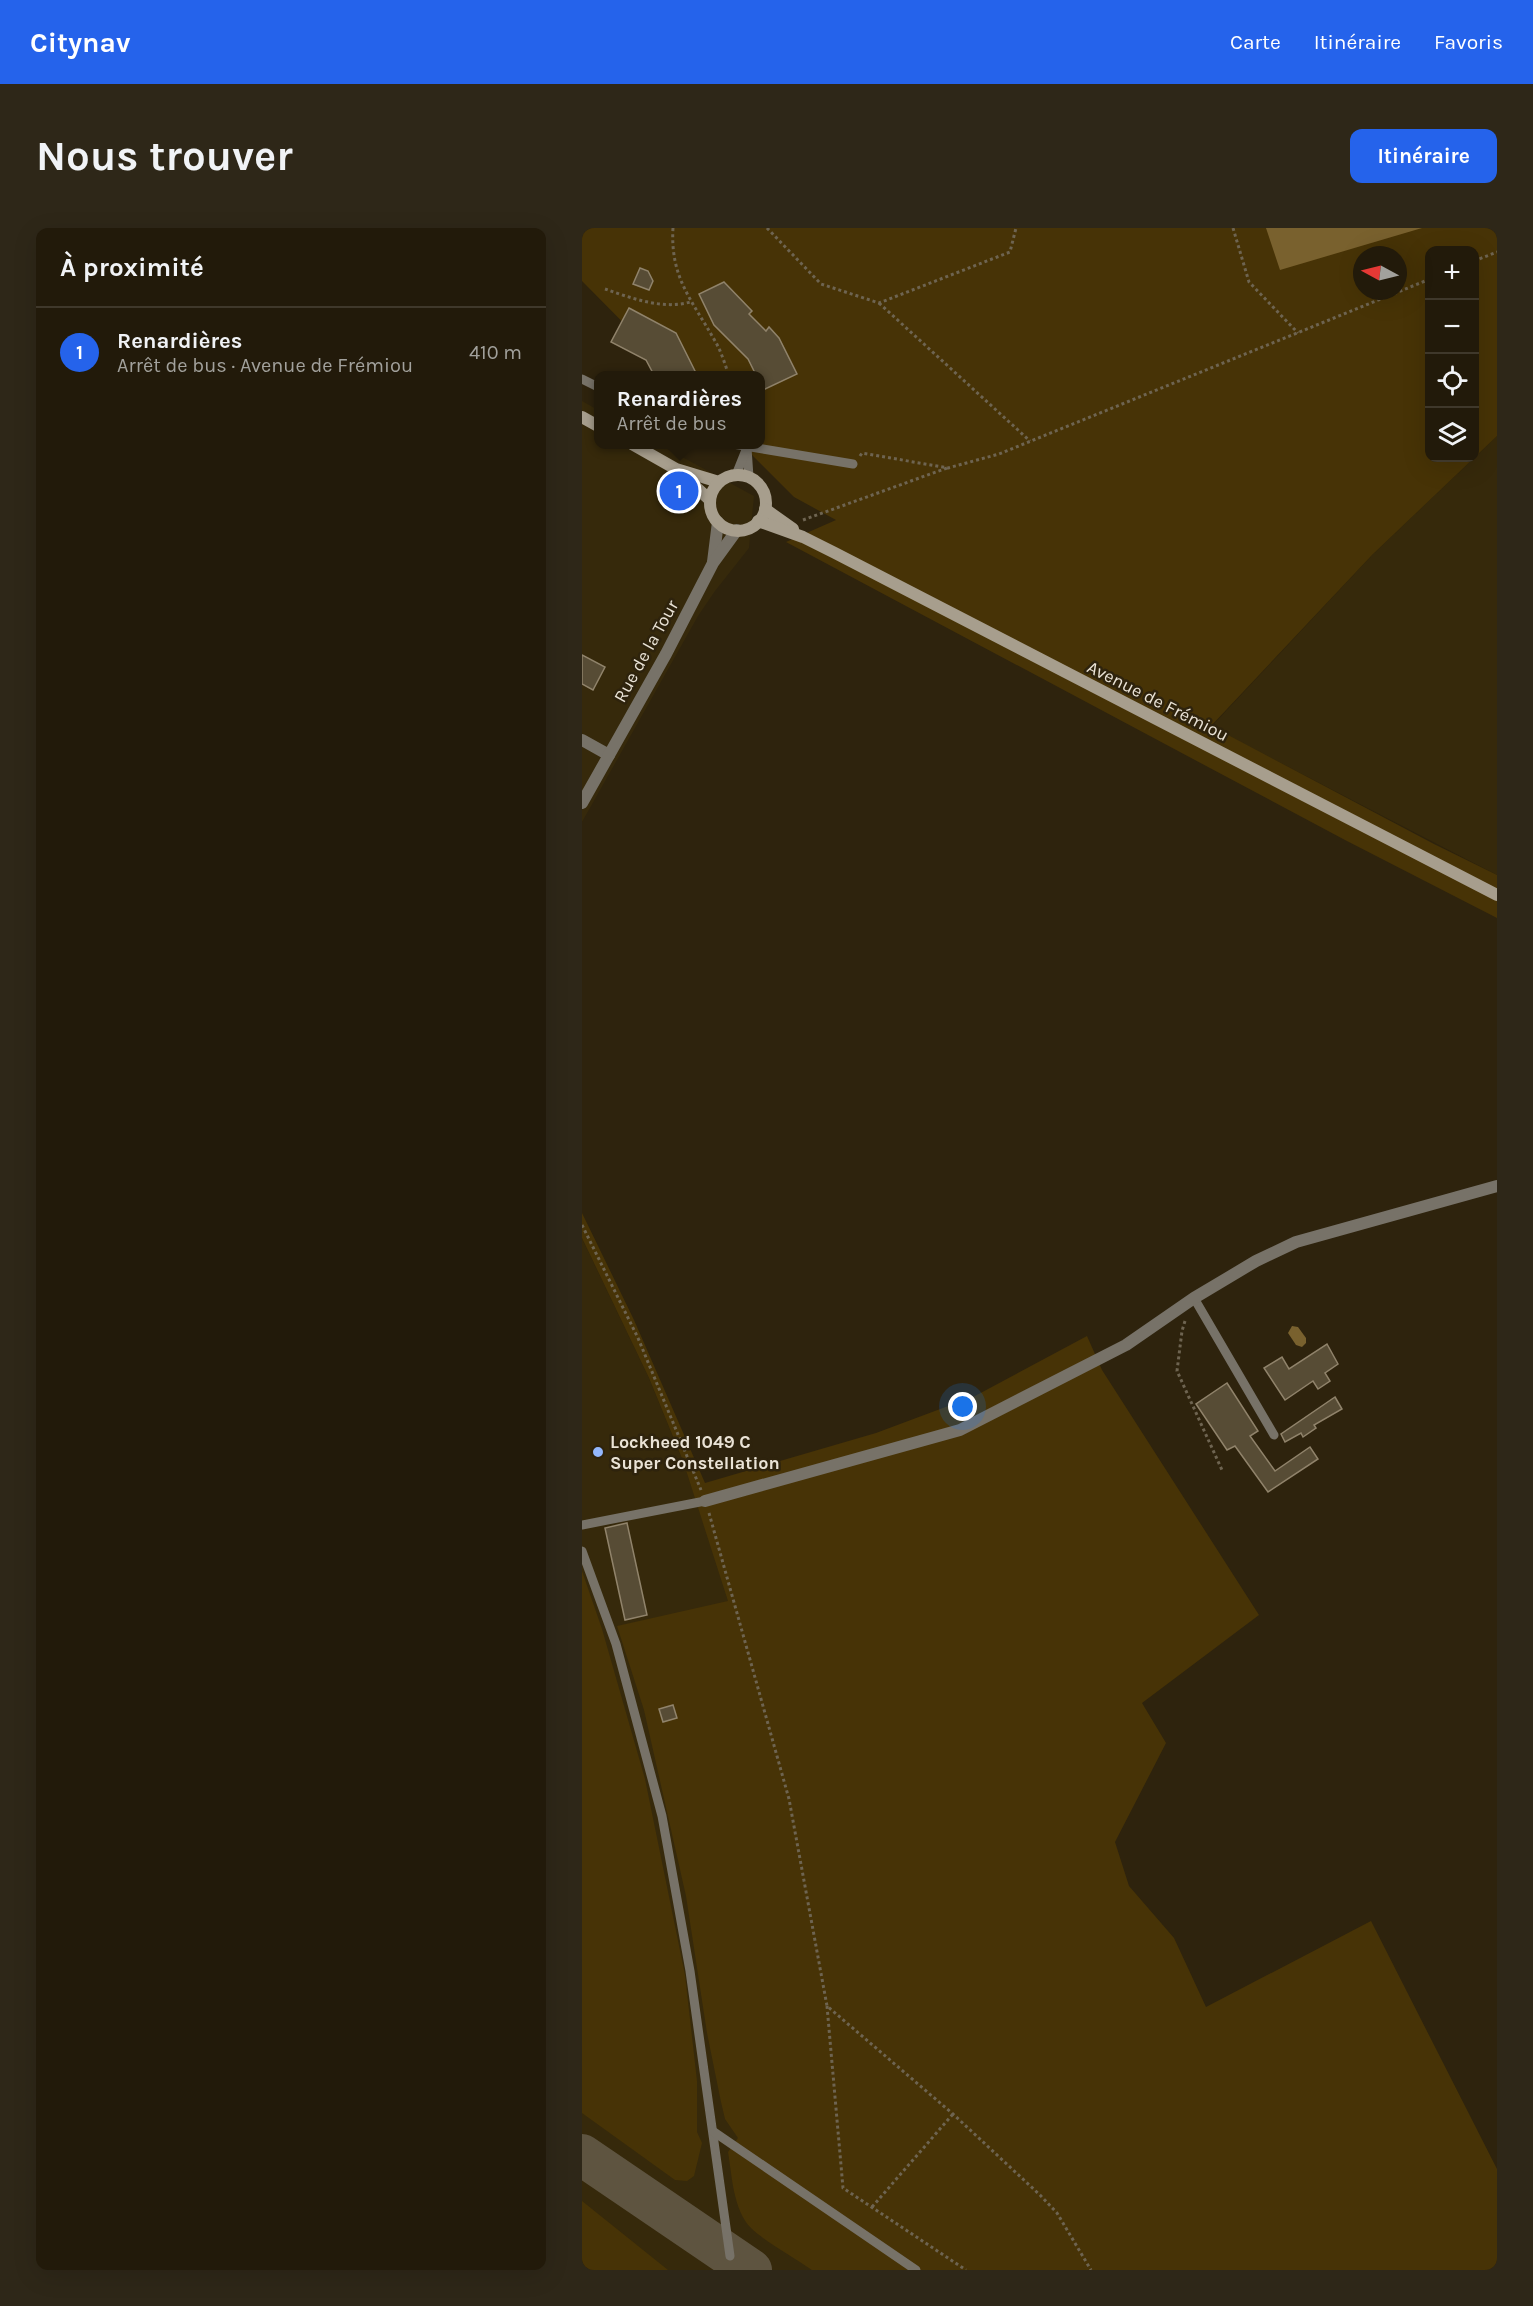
<!DOCTYPE html>
<html lang="fr">
<head>
<meta charset="utf-8">
<style>
	body { margin:0; font-family:Karla,sans-serif; background:#2e2718; color:#f1f3f6 }
	.controls { position:absolute; right:18px; top:18px; display:grid; overflow:hidden; border-radius:12px; box-shadow:0 6px 24px #0002 }
	.controls button { width:54px; height:54px; display:grid; place-items:center; padding:0; border:0; border-bottom:2px solid #3f382b; background:#221a0a; color:#f1f3f6; font:30px sans-serif }
	.compass { position:absolute; left:771px; top:18px; width:54px; height:54px; border-radius:50%; background:#221a0a; box-shadow:0 6px 24px #0002; rotate:277deg }
	.you { position:absolute; left:381px; top:1179px; width:21px; height:21px; margin:-15px; border:4px solid #fff; border-radius:50%; background:#1a73e8; box-shadow:0 0 0 9px #1a73e833 }
	.badge { display:grid; place-items:center; width:39px; height:39px; border-radius:50%; background:#2563eb; color:#fff; font-size:20px; font-weight:700 }
	.pin { position:absolute; translate:-50% -50%; border:3px solid #fff; box-shadow:0 2px 6px #0006 }
	.popup { position:absolute; left:12px; top:143px; width:171px; height:78px; box-sizing:border-box; display:grid; place-content:center; border-radius:12px; background:#221a0a; filter:drop-shadow(0 2px 4px #0005); font-size:20px; white-space:nowrap; color:#a2a19c }
	.popup b { font-size:22px; color:#f1f3f6 }
	.popup::after { content:''; position:absolute; left:50%; top:100%; margin-left:-12px; border:12px solid transparent; border-top-color:#221a0a }
	.list { margin:0; padding:0; list-style:none }
	h2 { display:flex; justify-content:space-between; align-items:center; height:78px; margin:0; padding:0 24px; font-size:26px }
	h2 small { font-size:20px; font-weight:400; color:#a2a19c }
	.list li { display:grid; grid-template-columns:39px 1fr auto; gap:18px; align-items:center; box-sizing:border-box; height:90px; padding:0 24px; border-top:2px solid #3f382b }
	.list b { display:block; font-size:22px; white-space:nowrap }
	.list p { margin:0; font-size:20px; white-space:nowrap; color:#a2a19c }
	.list em { font-size:20px; font-style:normal; color:#a2a19c }
	.icon { flex:none; width:33px; height:33px; fill:none; stroke:currentColor; stroke-width:2; stroke-linecap:round; stroke-linejoin:round }
	.map { position:relative; flex:none; width:915px; height:2042px; overflow:hidden; border-radius:12px }
	header { display:flex; align-items:center; gap:36px; box-sizing:border-box; height:84px; padding:0 30px; background:#2563eb; color:#fff }
	header strong { font-size:28px }
	nav { display:flex; gap:33px; margin-inline-start:auto; font-size:21px }
	.intro { display:flex; align-items:center; justify-content:space-between; box-sizing:border-box; height:144px; padding:0 36px }
	h1 { margin:0; font-size:42px }
	.button { padding:15px 27px; border-radius:12px; background:#2563eb; color:#fff; font-size:21px; font-weight:700 }
	main { display:flex; gap:36px; padding:0 36px }
	aside { flex:1; background:#221a0a; border-radius:12px; box-shadow:0 6px 24px #0002 }
	.map>svg:first-child { display:block }
	.built { fill:#36290b }
	.green { fill:#473306; fill-rule:evenodd }
	.water { fill:#79612e }
	.lines { fill:none; stroke-linecap:round; stroke-linejoin:round }
	.taxiway { stroke:#5e5440; stroke-width:42 }
	.building { fill:#574c35; stroke:#90836b; stroke-width:1.5 }
	.path { stroke:#6e6451; stroke-width:3; stroke-dasharray:3 3; stroke-linecap:butt }
	.lane { stroke:#777268; stroke-width:9 }
	.street { stroke:#777268; stroke-width:12 }
	.secondary { stroke:#a79e8d; stroke-width:12 }
	.poi-dot { fill:#93b7fd; stroke:#2e230d; stroke-width:2 }
	.labels { text-anchor:middle; stroke-width:5; stroke-linejoin:round; paint-order:stroke }
	.street-label { font-size:18px; fill:#eae3d6; stroke:#2e230d }
	.poi-label { font-size:18px; font-weight:bold; fill:#eae3d6; stroke:#2e230d; text-anchor:start }
</style>
</head>
<body>
<header>
<strong>Citynav</strong>
<nav><a>Carte</a><a>Itinéraire</a><a>Favoris</a></nav>
</header>
<div class="intro"><h1>Nous trouver</h1><a class="button">Itinéraire</a></div>
<main>
<aside>
<h2>À proximité<small></small></h2>
<ul class="list">
<li><span class="badge">1</span><div><b>Renardières</b><p>Arrêt de bus · Avenue de Frémiou</p></div><em>410 m</em></li>
</ul>
</aside>
<div class="map">
<svg width="915" height="2042" viewBox="0 0 915 2042">
	<rect width="100%" height="100%" fill="#2e230d"/>
	<g class="built">
		<polygon points="0,173 16,182 16,216 78,217 172,268 167,320 133,363 116,388 0,594"/>
		<polygon points="915,208 915,647 629,499 790,327"/>
		<polygon points="0,1010 67,1150 101,1233 370,2042 0,2042"/>
	</g>
	<g class="green">
		<path d="M 0,0 L 915,0 L 915,208 L 790,327 L 629,498 L 852,616 L 915,647 L 915,690 L 763,612 L 204,314 L 254,292 L 212,269 L 160,217 L 178,216 L 178,148 L 93,147 L 0,53 ZM 848,22 L 892,22 L 892,230 L 848,230 ZM 780,27 L 816,27 L 816,63 L 780,63 Z"/>
		<path d="M 0,985 L 52,1092 L 123,1255 L 294,1205 L 393,1168 L 505,1108 L 520,1142 L 677,1387 L 560,1475 L 584,1515 L 533,1614 L 547,1658 L 592,1710 L 624,1779 L 789,1693 L 915,1941 L 915,2042 L 230,2042 C 213,2030 182,2013 169,2000 C 151,1982 150,1947 146,1924 L 156,1910 L 143,1891 L 139,1874 L 125,1805 L 104,1668 L 62,1482 L 35,1398 L 146,1373 L 101,1233 L 67,1150 L 0,1010 Z"/>
		<polygon points="0,1343 20,1401 63,1551 103,1747 115,1853 115,1904 120,1915 112,1948 105,1953 93,1952 0,1885"/>
		<polygon points="0,1973 86,2042 0,2042"/>
	</g>
	<g class="water">
		<polygon points="684,0 840,0 698,42"/>
		<polygon points="710,1098 716,1099 724,1110 724,1115 720,1119 714,1117 706,1105"/>
	</g>
	<g class="lines">
		<polyline class="taxiway" points="0,1927 169,2042"/>
	</g>
	<g class="building">
		<polygon points="58,40 66,43 71,53 67,62 51,56"/>
		<polygon points="142,54 170,83 167,86 184,103 187,99 197,110 215,146 181,162 178,156 178,147 174,147 166,131 132,97 117,66"/>
		<polygon points="47,80 94,105 115,147 72,147 64,132 29,114"/>
		<polygon points="0,427 23,439 11,462 0,456"/>
		<polygon points="745,1116 756,1136 743,1145 748,1153 736,1161 731,1153 703,1172 682,1140 700,1129 707,1141"/>
		<polygon points="645,1155 676,1203 668,1208 693,1243 728,1219 736,1231 686,1264 653,1218 645,1222 614,1176"/>
		<polygon points="753,1169 760,1181 732,1197 734,1200 721,1209 719,1205 703,1214 699,1206"/>
		<polygon points="45,1295 65,1387 43,1392 23,1300"/>
		<polygon points="91,1477 95,1490 81,1494 77,1481"/>
	</g>
	<g class="lines">
		<g class="path">
			<path d="M 91,0 C 88,50 110,72 133,113 C 139,123 143,136 147,148"/>
			<polyline points="185,0 239,56 297,75 428,24 434,0"/>
			<polyline points="651,0 667,54 716,105"/>
			<polyline points="892,33 915,24"/>
			<path d="M 23,61 C 49,70 81,82 108,74"/>
			<polyline points="297,75 448,213"/>
			<polyline points="278,228 280,225 366,240 417,226 848,51"/>
			<polyline points="221,292 365,240"/>
			<polyline points="0,997 56,1110 119,1262"/>
			<polyline points="603,1093 600,1103 595,1143 640,1242"/>
			<polyline points="127,1285 207,1571 245,1778 371,1886 458,1967 475,1985 509,2042"/>
			<polyline points="245,1778 261,1960 384,2042"/>
			<polyline points="290,1979 371,1886"/>
		</g>
		<g class="lane">
			<polyline points="0,151 16,159"/>
			<polyline points="151,216 271,236"/>
			<polyline points="165,220 167,249"/>
			<polyline points="154,247 164,222"/>
			<polyline points="612,1070 692,1207"/>
			<polyline points="0,1297 123,1273"/>
			<polyline points="0,1323 34,1416 80,1588 108,1743 148,2028"/>
			<polyline points="132,1904 334,2042"/>
		</g>
		<g class="street">
			<polyline points="131,334 136,294"/>
			<polyline points="0,512 27,527"/>
			<polyline points="0,575 84,426 131,335 155,302"/>
			<polyline points="123,1273 378,1202 544,1117 612,1070 674,1033 714,1014 915,958"/>
		</g>
		<g class="secondary">
			<polyline points="0,189 16,198"/>
			<polyline points="50,216 94,241 137,254"/>
			<polyline points="97,244 128,272"/>
			<circle cx="156" cy="275" r="28"/>
			<polyline points="183,281 211,301"/>
			<polyline points="176,293 221,309 253,325 915,667"/>
		</g>
	</g>
	<circle class="poi-dot" cx="16" cy="1224" r="6"/>
	<g class="labels">
		<g class="street-label">
			<text transform="translate(64 423) rotate(-61)" y="6">Rue de la Tour</text>
			<text transform="translate(576 473) rotate(27)" y="6">Avenue de Frémiou</text>
		</g>
		<g class="poi-label">
			<text x="28" y="1220">Lockheed 1049 C<tspan x="28" dy="21">Super Constellation</tspan></text>
		</g>
	</g>
</svg>
<div class="controls">
<button>+</button>
<button>−</button>
<button><svg class="icon" aria-label="locate" viewBox="0 0 24 24"><circle cx="12" cy="12" r="6"/><path d="M12 2v4M12 18v4M2 12h4M18 12h4"/></svg></button>
<button><svg class="icon" aria-label="layers" viewBox="0 0 24 24"><path d="M12 4l9 5-9 5-9-5zM3 14l9 5 9-5"/></svg></button>
</div>
<svg class="compass" viewBox="-18 -18 36 36"><path d="M0-13l5 13h-10z" fill="#e53935"/><path d="M0 13l5-13h-10z" fill="#a2a19c"/></svg>
<div class="you"></div>
<div class="pin badge" style="left:97px;top:263px">1</div>
<div class="popup"><b>Renardières</b>Arrêt de bus</div>
</div>
</main>
</body>
</html>
